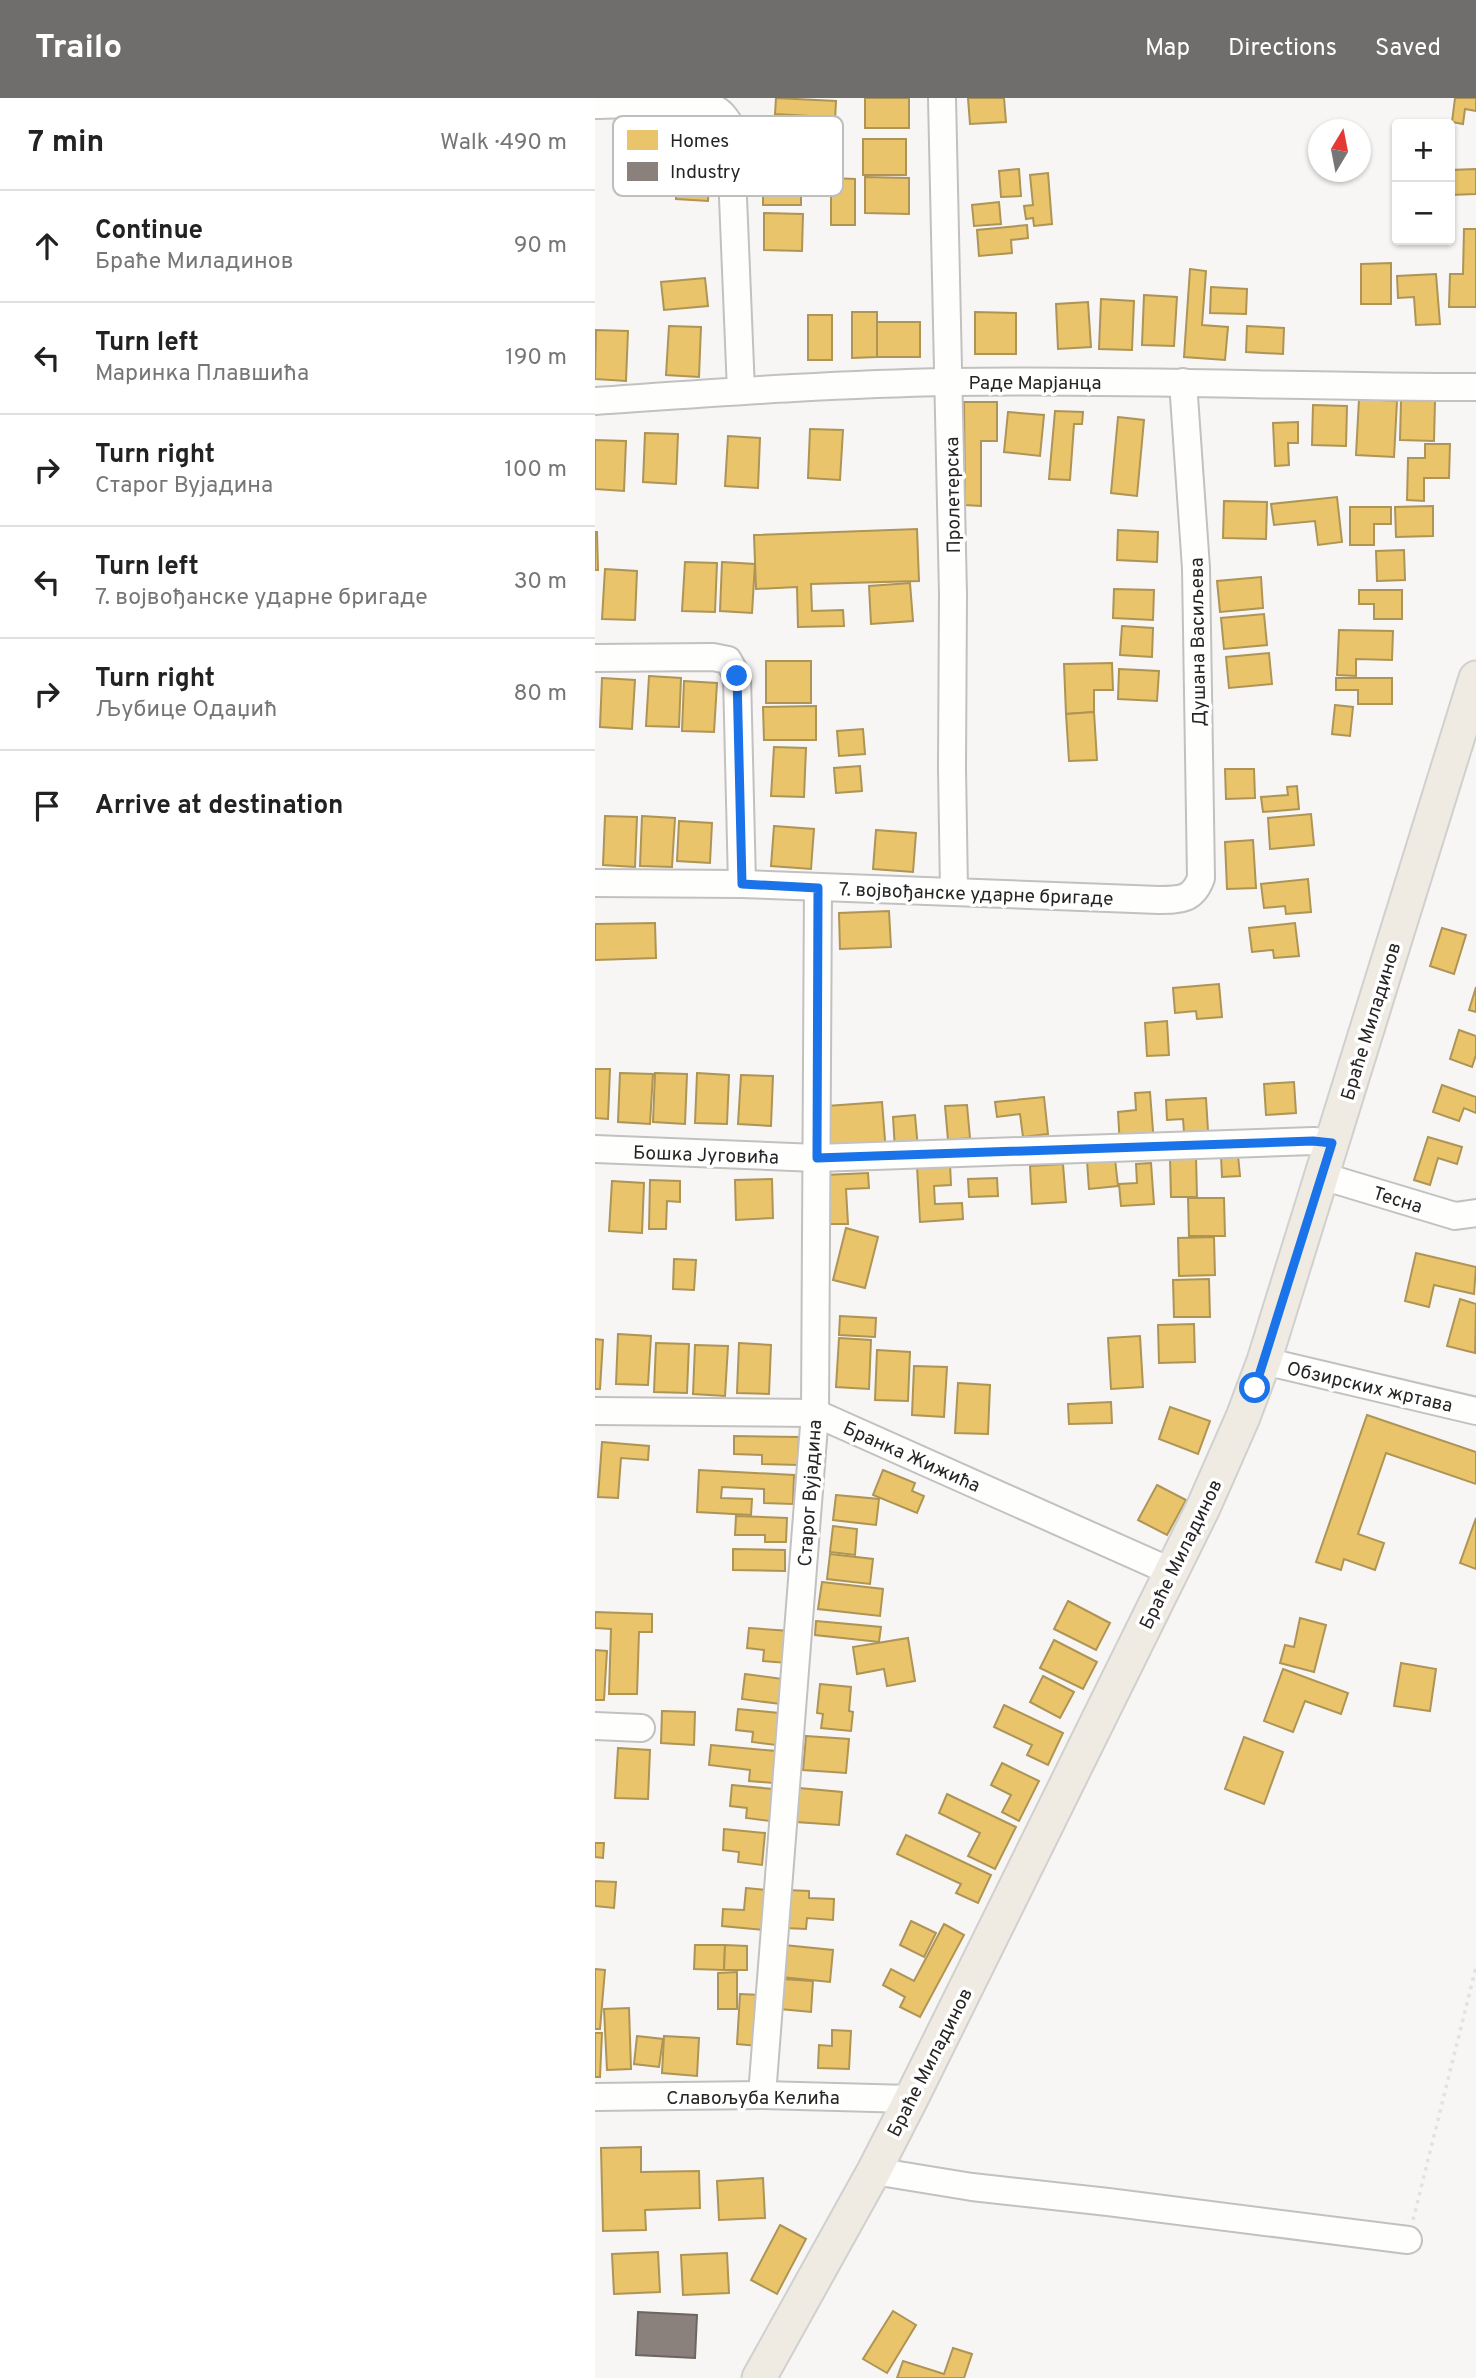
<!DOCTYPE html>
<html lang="en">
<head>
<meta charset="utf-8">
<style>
	body { margin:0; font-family:Overpass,sans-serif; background:#f6f6f6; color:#222 }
	.controls { position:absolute; right:21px; top:21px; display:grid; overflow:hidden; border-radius:7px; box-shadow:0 2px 5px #0004 }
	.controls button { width:63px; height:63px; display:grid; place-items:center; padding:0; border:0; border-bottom:2px solid #e0e0e0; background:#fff; color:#222; font:35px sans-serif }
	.compass { position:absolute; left:713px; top:21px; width:63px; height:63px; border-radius:50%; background:#fff; box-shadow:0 2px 5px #0004; rotate:10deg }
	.stop { position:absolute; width:21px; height:21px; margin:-16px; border:5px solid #1a73e8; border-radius:50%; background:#fff }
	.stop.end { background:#1a73e8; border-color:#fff; box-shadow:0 2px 7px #0008 }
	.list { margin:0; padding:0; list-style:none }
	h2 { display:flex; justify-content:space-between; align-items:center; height:91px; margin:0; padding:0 28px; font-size:30px }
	h2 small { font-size:23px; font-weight:400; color:#767676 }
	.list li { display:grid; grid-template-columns:46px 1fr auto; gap:21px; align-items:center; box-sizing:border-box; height:112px; padding:0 28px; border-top:2px solid #e0e0e0 }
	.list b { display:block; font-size:26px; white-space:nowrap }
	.list p { margin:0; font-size:23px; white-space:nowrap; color:#767676 }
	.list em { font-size:23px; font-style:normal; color:#767676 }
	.icon { flex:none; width:38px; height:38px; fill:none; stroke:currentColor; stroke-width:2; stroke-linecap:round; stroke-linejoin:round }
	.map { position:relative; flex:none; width:881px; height:2280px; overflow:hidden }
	header { display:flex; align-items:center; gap:42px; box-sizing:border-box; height:98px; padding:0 35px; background:#6f6e6d; color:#fff }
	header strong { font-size:33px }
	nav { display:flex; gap:38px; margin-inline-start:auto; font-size:24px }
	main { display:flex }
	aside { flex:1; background:#fff }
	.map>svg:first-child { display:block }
	.homes { fill:#e9c46a; stroke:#ae9455; stroke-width:2 }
	.industry { fill:#8a817c; stroke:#6c6562; stroke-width:2 }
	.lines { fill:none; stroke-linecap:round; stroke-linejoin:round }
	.minor-casing { stroke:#c2c1c0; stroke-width:30 }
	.major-casing { stroke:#d0d0cf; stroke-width:37 }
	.path { stroke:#e2e2e1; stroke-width:3.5; stroke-dasharray:3.5 5; stroke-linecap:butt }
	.minor { stroke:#fefefd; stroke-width:26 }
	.major { stroke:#efeae2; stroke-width:33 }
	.route { stroke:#1a73e8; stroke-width:9 }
	.labels { text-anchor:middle; stroke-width:7; stroke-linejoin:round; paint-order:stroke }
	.street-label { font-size:19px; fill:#262524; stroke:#fff }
	.key { fill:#fff; stroke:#bebebd; stroke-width:2 }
	.key-label { font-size:19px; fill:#262524 }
</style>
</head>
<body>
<header>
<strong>Trailo</strong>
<nav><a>Map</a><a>Directions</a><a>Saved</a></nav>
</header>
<main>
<aside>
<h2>7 min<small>Walk · 490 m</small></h2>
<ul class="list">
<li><svg class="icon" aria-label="ahead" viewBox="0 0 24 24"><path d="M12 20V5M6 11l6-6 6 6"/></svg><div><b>Continue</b><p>Браће Миладинов</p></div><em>90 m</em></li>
<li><svg class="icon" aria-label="left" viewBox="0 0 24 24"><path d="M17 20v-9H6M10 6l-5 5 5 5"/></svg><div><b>Turn left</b><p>Маринка Плавшића</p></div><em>190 m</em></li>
<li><svg class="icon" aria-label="right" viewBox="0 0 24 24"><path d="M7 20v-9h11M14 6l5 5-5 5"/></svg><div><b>Turn right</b><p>Старог Вујадина</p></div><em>100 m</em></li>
<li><svg class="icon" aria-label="left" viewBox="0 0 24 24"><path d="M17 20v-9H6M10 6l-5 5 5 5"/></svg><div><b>Turn left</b><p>7. војвођанске ударне бригаде</p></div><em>30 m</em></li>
<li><svg class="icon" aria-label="right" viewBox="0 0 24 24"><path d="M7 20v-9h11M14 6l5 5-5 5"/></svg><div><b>Turn right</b><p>Љубице Одаџић</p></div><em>80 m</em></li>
<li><svg class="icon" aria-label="arrive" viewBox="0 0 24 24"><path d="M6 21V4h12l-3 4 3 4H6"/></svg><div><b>Arrive at destination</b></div></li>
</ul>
</aside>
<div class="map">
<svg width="881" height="2280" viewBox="0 0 881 2280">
	<rect width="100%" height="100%" fill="#f7f6f4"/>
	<g class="homes">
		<polygon points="181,0 241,3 239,42 213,41 214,18 180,16"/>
		<rect x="270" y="0" width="44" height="30"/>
		<polygon points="373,0 409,0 411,24 375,26"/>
		<polygon points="860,0 881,0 881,13 870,11 868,26 857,24"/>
		<rect x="268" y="41" width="43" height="36"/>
		<polygon points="83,52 116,53 113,103 81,101"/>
		<polygon points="424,71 426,98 406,99 404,73"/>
		<polygon points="881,71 881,96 855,97 855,72"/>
		<polygon points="453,75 457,126 439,128 438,120 431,121 429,108 438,107 435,77"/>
		<rect x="168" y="76" width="38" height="31"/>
		<polygon points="270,79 314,80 314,116 270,115"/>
		<polygon points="236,80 260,81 260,127 236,127"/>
		<polygon points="404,104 406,126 379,128 377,107"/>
		<polygon points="169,115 208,116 207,153 169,152"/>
		<polygon points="432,127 433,140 416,142 417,155 384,158 382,132"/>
		<polygon points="869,131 881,131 881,209 854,209 855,176 868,176"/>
		<polygon points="796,165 796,206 766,206 766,166"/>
		<polygon points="595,171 611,173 607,227 633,229 630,262 589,259"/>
		<polygon points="841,176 845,226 821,227 819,199 803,200 802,178"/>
		<polygon points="110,180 113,208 69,212 66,184"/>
		<polygon points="616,189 652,191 651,216 615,215"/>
		<polygon points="549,197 582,199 579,248 547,247"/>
		<polygon points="506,201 539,203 537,252 504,251"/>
		<polygon points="493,204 496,249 463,251 461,206"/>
		<polygon points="257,214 282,214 282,259 257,260"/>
		<polygon points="380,214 421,215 421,256 380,256"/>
		<rect x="213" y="217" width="24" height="45"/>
		<rect x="282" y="224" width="43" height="35"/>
		<polygon points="74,228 106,229 104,279 71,277"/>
		<polygon points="652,228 689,230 688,256 651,254"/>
		<polygon points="1,232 33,233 31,283 0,281"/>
		<polygon points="764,301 802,303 799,359 761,357"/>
		<polygon points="806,302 840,303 839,343 805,342"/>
		<polygon points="369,304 402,304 402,343 386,343 386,408 370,407"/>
		<polygon points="718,307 752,308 751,348 717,347"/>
		<polygon points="460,313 488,314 487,326 479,326 475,382 454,381"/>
		<polygon points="413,314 449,317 445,358 409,354"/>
		<polygon points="523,319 549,322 542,398 516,395"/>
		<polygon points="703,324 703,345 693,345 694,367 680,368 678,325"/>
		<polygon points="215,331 248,332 245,382 213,380"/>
		<polygon points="50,335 83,336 81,386 48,384"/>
		<polygon points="133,338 165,340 163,390 130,388"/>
		<polygon points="0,342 31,343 29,393 0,391"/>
		<polygon points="830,346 855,346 854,380 829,380 829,403 812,402 813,360 830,360"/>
		<polygon points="742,399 747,444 723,447 720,423 679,427 676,406"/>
		<polygon points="629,403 672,404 671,441 628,440"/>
		<polygon points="838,408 838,438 801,439 800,409"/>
		<polygon points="755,409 796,409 796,426 779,426 779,447 755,447"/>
		<polygon points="322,431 324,483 216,486 217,513 248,512 249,528 203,529 202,489 161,491 159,437"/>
		<polygon points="523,432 563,434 562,464 522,462"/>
		<polygon points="0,434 2,434 3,472 0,472"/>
		<polygon points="809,452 810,482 782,483 781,453"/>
		<polygon points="90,464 122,465 120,514 87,513"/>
		<polygon points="127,464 160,466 157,515 125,513"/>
		<polygon points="10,471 42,473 40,522 7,521"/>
		<polygon points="666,479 668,510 625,514 622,483"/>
		<polygon points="315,485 318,523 276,526 274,488"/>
		<polygon points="519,491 559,492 558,522 518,520"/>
		<polygon points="764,492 807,492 807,521 779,521 779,506 764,506"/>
		<polygon points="669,516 672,547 629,551 626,520"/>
		<polygon points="527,528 558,530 557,559 525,557"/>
		<polygon points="744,532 798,533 797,562 761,561 761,578 742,577"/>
		<polygon points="674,555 677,586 634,590 631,559"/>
		<rect x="171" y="563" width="45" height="42"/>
		<polygon points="517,565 518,592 499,592 499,614 471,616 469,566"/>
		<polygon points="524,571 564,573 562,603 523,601"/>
		<polygon points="54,578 86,580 84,629 51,628"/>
		<polygon points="7,580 40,582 37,631 5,629"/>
		<polygon points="741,580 797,580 797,606 763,606 763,592 741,592"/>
		<polygon points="89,583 122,585 119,634 87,633"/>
		<polygon points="740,607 758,609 755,638 737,636"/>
		<polygon points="221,608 221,642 169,642 168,609"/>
		<polygon points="499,614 502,662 474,663 471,616"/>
		<polygon points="268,631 270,656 244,658 242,633"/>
		<polygon points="179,649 211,650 209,699 176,698"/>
		<polygon points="265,668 267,693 241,695 239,670"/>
		<polygon points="630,671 659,671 660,700 631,701"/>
		<polygon points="702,688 704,711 668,714 666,699 693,697 692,689"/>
		<polygon points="716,716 719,747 675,751 673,720"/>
		<polygon points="10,718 42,719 40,769 8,767"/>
		<polygon points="47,718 80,720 77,769 45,768"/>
		<polygon points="84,723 117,725 115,765 82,763"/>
		<polygon points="179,728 219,731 216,771 176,768"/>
		<polygon points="281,732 321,735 318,774 278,771"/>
		<polygon points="658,742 661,790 632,791 630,744"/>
		<polygon points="713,781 716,814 691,816 690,808 669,810 666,786"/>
		<polygon points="294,813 296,849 245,851 244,815"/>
		<polygon points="60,825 61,860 0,862 0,826"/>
		<polygon points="700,825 704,858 679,860 678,852 657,854 654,830"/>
		<polygon points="847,830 871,837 859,876 835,868"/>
		<polygon points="624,886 627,919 602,921 601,913 580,915 578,890"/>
		<polygon points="881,889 881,914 874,912"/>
		<polygon points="572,923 574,957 552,958 550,925"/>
		<polygon points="864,932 881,938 881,957 877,969 855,961"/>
		<polygon points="0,971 15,971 13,1021 0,1020"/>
		<polygon points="25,975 58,976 55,1026 23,1024"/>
		<polygon points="60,975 92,976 90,1026 58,1024"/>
		<polygon points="102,975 134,977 132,1026 100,1025"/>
		<polygon points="146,977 178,978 176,1028 143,1026"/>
		<polygon points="699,984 701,1015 671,1017 669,986"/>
		<polygon points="847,987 881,999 881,1015 869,1010 864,1023 838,1014"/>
		<polygon points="555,994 559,1046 525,1048 523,1014 541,1012 540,995"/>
		<polygon points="449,999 453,1036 428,1039 425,1016 402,1019 400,1004"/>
		<polygon points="611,1000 613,1033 589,1034 588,1021 572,1022 571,1002"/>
		<polygon points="287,1004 291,1055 235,1050 232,1008"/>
		<polygon points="372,1007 375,1040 353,1042 350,1008"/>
		<polygon points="320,1017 323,1051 300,1052 298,1019"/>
		<polygon points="833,1039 867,1049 862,1066 843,1060 835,1087 819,1082"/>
		<polygon points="643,1057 645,1078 627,1079 626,1058"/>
		<polygon points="601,1059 602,1099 576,1099 575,1060"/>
		<polygon points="520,1061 523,1088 494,1091 492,1063"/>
		<polygon points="556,1065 559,1106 526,1108 524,1086 542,1085 541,1066"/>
		<polygon points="355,1066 356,1087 339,1088 340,1106 367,1105 368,1121 325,1124 322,1068"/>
		<polygon points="468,1066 471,1104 437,1106 435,1068"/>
		<polygon points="273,1075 274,1090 251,1091 253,1126 233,1126 230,1077"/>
		<polygon points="402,1080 403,1098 374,1099 373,1081"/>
		<polygon points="177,1081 178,1120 141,1122 140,1082"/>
		<polygon points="55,1082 85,1083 85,1104 72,1103 71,1131 54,1131"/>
		<polygon points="17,1083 49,1085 47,1135 14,1133"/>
		<polygon points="593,1100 629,1100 630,1138 594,1138"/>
		<polygon points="251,1130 283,1139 270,1190 238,1182"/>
		<polygon points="619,1139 620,1177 584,1178 583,1140"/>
		<polygon points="821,1155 881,1169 879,1196 839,1187 834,1209 810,1203"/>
		<polygon points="79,1161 101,1162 99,1192 78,1191"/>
		<polygon points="614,1181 615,1219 579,1219 578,1182"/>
		<polygon points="865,1201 881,1206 880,1255 852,1248"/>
		<polygon points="245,1218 281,1220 280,1239 244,1237"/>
		<polygon points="599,1226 600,1264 564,1265 563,1227"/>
		<polygon points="23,1236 56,1238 53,1287 21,1286"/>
		<polygon points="545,1238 548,1289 516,1291 513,1240"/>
		<polygon points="244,1240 276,1242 274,1291 241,1289"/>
		<polygon points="0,1241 8,1242 5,1291 0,1291"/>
		<polygon points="61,1245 94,1246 92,1295 59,1294"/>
		<polygon points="144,1245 176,1247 174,1296 142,1295"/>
		<polygon points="100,1247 133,1248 130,1298 98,1296"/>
		<polygon points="282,1252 315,1254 313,1303 280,1302"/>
		<polygon points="319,1268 352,1269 349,1319 317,1317"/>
		<polygon points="363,1285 395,1287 393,1336 360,1335"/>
		<polygon points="516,1304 517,1325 474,1326 473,1306"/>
		<polygon points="575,1309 615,1323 603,1356 564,1341"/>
		<polygon points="772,1317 881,1354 881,1386 791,1355 763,1436 789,1445 780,1472 749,1461 746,1472 721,1464"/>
		<polygon points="139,1338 204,1339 203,1367 167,1366 167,1357 139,1356"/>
		<polygon points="7,1344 54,1348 53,1362 26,1360 23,1400 3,1399"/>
		<polygon points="104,1372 199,1377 198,1406 169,1405 169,1391 127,1389 126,1400 157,1401 156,1417 102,1414"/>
		<polygon points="288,1372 320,1385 317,1393 329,1398 322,1415 278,1397"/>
		<polygon points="562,1387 591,1402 572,1437 543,1422"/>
		<polygon points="241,1397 284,1401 281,1427 238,1422"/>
		<polygon points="141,1418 192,1420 191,1444 170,1444 170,1437 140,1437"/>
		<polygon points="881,1420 881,1471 865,1465"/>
		<polygon points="238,1428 262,1431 260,1457 235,1454"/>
		<polygon points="138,1451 190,1452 190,1473 138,1472"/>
		<polygon points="235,1456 278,1461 275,1486 232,1481"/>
		<polygon points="227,1484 288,1491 285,1518 223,1511"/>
		<polygon points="473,1503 515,1525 501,1552 459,1531"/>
		<polygon points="0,1514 57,1516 57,1534 44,1534 42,1596 14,1596 16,1531 0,1530"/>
		<polygon points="705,1520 731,1527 719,1574 685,1565 690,1547 699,1549"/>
		<polygon points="221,1523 286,1529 284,1544 220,1537"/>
		<polygon points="154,1530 195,1533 192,1565 168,1563 169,1552 152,1550"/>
		<polygon points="313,1540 320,1583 292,1588 289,1571 262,1576 258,1549"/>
		<polygon points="459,1542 502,1564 488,1591 445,1570"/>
		<polygon points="0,1552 12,1553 9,1602 0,1602"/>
		<polygon points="806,1565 841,1571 835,1613 799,1608"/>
		<polygon points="688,1571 753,1595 746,1616 710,1603 698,1634 669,1623"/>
		<polygon points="150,1576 188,1581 185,1606 147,1601"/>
		<polygon points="448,1578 479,1594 465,1620 435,1604"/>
		<polygon points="225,1586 256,1589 254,1613 258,1614 256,1633 226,1630 228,1616 222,1615"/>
		<polygon points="409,1607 468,1635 453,1667 432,1657 437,1647 399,1629"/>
		<polygon points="143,1611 184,1615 181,1647 157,1644 158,1634 141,1632"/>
		<polygon points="67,1613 100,1614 99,1647 66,1645"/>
		<polygon points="211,1638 254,1641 251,1675 208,1672"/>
		<polygon points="649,1639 688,1654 669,1706 630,1691"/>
		<polygon points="116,1647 181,1653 178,1685 154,1683 155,1672 114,1667"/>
		<polygon points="23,1650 55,1652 53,1701 20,1700"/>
		<polygon points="407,1665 444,1683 424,1723 407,1714 416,1697 396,1687"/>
		<polygon points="137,1687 178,1691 175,1723 151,1720 152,1710 135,1708"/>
		<polygon points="204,1690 247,1694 244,1727 201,1724"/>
		<polygon points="352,1696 421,1729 400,1771 373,1758 385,1735 344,1715"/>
		<polygon points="129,1731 170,1735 167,1767 143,1764 144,1754 128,1752"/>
		<polygon points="311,1737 396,1777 383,1805 361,1795 366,1786 302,1756"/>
		<polygon points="0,1745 9,1745 8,1760 0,1759"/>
		<polygon points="0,1783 21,1784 19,1810 0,1808"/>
		<polygon points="151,1790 172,1792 169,1832 127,1828 128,1811 149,1812"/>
		<polygon points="192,1792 214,1793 214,1800 239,1801 238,1822 212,1820 211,1831 190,1830"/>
		<polygon points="316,1823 341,1835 329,1859 305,1847"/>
		<polygon points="349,1826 369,1837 325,1919 305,1909 310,1899 288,1887 296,1871 319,1883"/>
		<polygon points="100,1847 130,1847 129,1872 99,1871"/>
		<polygon points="130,1847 152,1848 152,1872 129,1872"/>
		<polygon points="189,1847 238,1852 235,1884 186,1879"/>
		<polygon points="0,1871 10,1872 5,1931 0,1931"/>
		<polygon points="142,1874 142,1911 123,1911 123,1875"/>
		<polygon points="187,1881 218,1883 216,1914 185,1911"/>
		<polygon points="145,1896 166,1897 163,1948 142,1946"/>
		<polygon points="34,1910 36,1971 12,1972 9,1911"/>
		<polygon points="237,1932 256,1933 254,1971 223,1970 224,1947 237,1948"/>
		<polygon points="0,1935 7,1935 5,1979 0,1979"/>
		<polygon points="42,1938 68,1941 64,1969 39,1966"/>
		<polygon points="69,1938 104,1940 102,1978 67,1975"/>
		<polygon points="46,2049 46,2074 104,2073 105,2110 50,2112 51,2132 8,2133 6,2050"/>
		<polygon points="168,2080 170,2120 124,2122 122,2083"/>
		<polygon points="185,2127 211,2141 182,2196 156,2182"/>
		<polygon points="63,2154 65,2194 19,2196 17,2156"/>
		<polygon points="132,2155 134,2195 88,2197 86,2157"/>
		<polygon points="298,2213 321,2227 292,2275 268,2261"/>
		<polygon points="358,2250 377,2256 369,2280 302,2280 308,2263 349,2276"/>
	</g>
	<polygon class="industry" points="43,2214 102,2217 100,2260 41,2257"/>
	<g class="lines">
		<g class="minor-casing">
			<g id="minor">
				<polyline points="347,0 358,496 357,670 359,793"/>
				<path d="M 0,7 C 27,7 93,0 116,9 C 125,12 130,19 135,27 L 146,293"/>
				<path d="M 0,303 C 118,295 237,286 355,284 C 531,281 706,289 881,289"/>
				<polyline points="0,560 118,559 133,562 142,578 147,786"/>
				<path d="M 0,785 L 147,786 L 564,802 C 585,802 598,802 606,780 L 601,470 L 588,284"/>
				<polyline points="0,1051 222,1060 718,1043 737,1045"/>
				<polyline points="727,1078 860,1118 881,1115"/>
				<polyline points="669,1263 881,1313"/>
				<polyline points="0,1313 220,1315 577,1474"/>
				<polyline points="0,1628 46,1630"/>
				<polyline points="167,1997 220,1315 223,790"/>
				<polyline points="0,1999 167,1997 316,2001"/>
				<polyline points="279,2073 377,2089 513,2104 813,2142"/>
			</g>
		</g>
		<g class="major-casing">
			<polyline id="major" points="164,2280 279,2073 316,2001 608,1410 648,1319 669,1263 881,580"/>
		</g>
		<polyline class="path" points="818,2122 881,1869"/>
		<use href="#minor" class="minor"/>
		<use href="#major" class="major"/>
	</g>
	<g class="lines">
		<polyline class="route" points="142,578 147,786 223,790 222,1060 718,1043 737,1045 660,1290"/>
	</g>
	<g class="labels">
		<g class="street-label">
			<text x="440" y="291">Раде Марјанца</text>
			<text transform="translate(357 397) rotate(-91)" y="7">Пролетерска</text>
			<text transform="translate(602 544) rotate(-91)" y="7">Душана Васиљева</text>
			<text transform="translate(381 795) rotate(2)" y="7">7. војвођанске ударне бригаде</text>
			<text transform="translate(775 923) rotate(-73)" y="7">Браће Миладинов</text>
			<text transform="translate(111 1056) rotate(2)" y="7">Бошка Југовића</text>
			<text transform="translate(803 1101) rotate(17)" y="7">Тесна</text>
			<text transform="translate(775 1288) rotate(13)" y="7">Обзирских жртава</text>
			<text transform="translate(317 1358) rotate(24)" y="7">Бранка Жижића</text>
			<text transform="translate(214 1395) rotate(-86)" y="7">Старог Вујадина</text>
			<text transform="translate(585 1456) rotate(-64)" y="7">Браће Миладинов</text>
			<text transform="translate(334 1964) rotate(-63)" y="7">Браће Миладинов</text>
			<text x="158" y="2006">Славољуба Келића</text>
		</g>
	</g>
	<rect x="18" y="18" width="230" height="80" rx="10" class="key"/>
	<rect x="32" y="32" width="31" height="20" fill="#e9c46a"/>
	<rect x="32" y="64" width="31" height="19" fill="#8a817c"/>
	<g class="key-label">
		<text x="75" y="49">Homes</text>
		<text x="75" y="80">Industry</text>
	</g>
</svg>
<div class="controls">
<button>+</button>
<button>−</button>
</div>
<svg class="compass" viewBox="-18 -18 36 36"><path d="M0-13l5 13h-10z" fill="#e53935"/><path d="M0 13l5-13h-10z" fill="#767676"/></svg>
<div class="stop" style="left:660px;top:1290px"></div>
<div class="stop end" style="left:142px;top:578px"></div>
</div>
</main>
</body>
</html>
